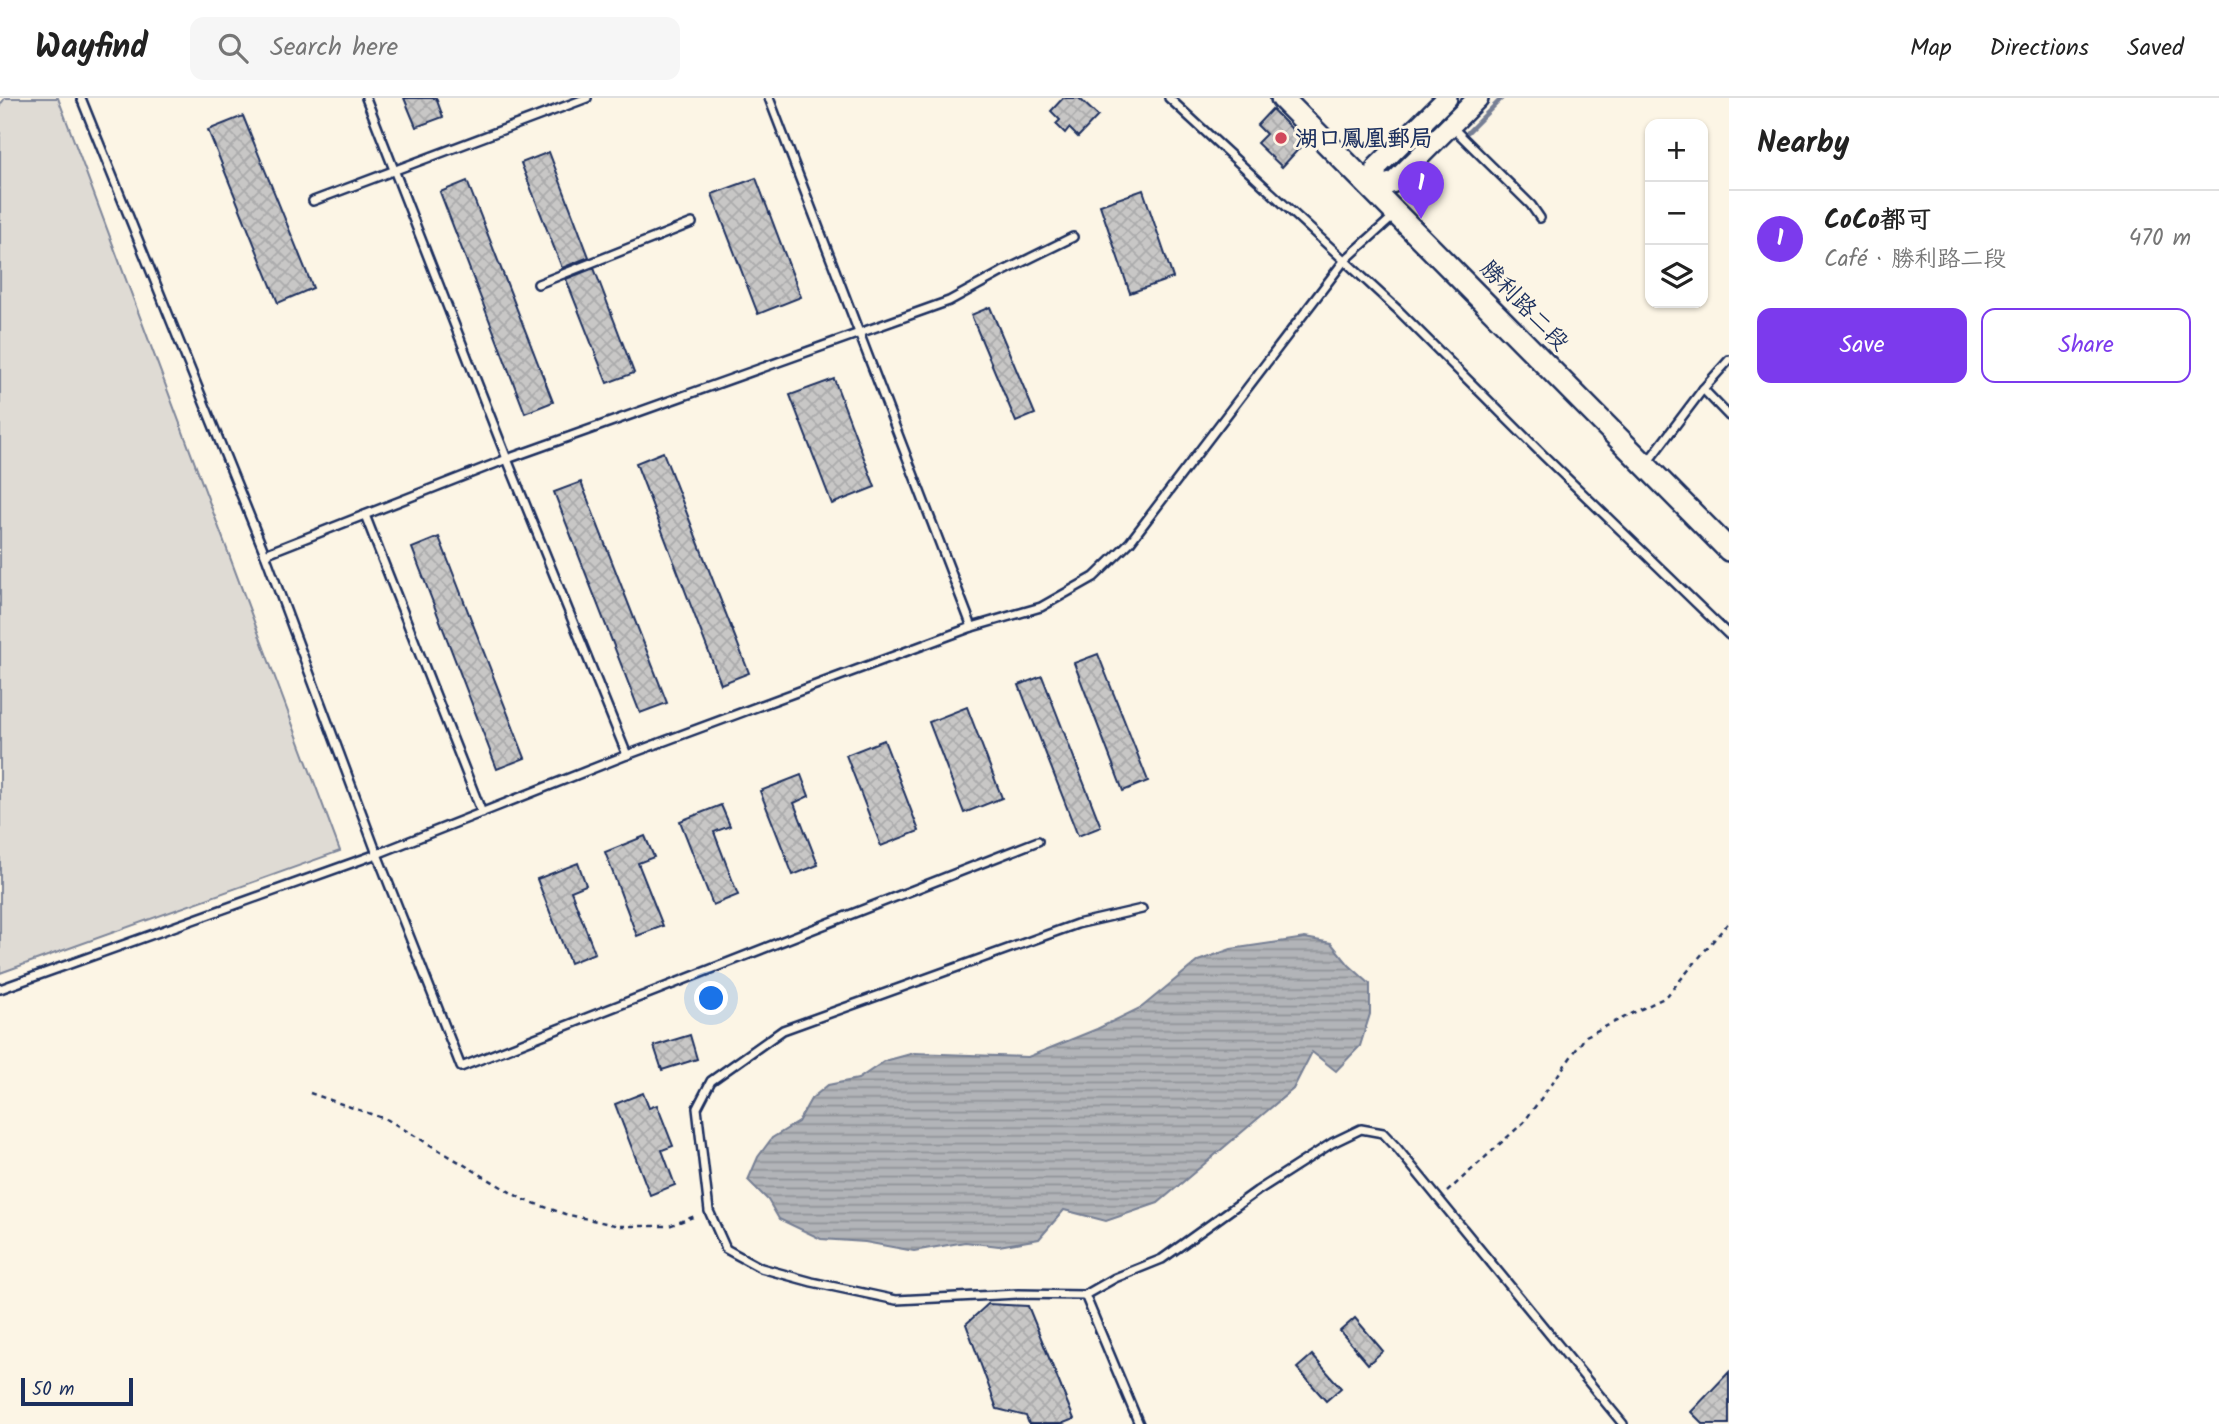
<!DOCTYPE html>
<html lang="en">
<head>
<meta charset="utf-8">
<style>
	body { margin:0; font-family:Kalam,"LXGW WenKai TC",sans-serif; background:#f6f6f6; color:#222 }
	.controls { position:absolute; right:21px; top:21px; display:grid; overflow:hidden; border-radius:14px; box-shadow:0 2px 5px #0004 }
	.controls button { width:63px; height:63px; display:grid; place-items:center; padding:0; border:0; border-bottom:2px solid #e0e0e0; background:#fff; color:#222; font:35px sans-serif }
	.scale { position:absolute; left:21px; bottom:18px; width:112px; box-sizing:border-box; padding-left:7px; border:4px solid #1b2f5e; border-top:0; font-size:19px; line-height:24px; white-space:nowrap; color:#1b2f5e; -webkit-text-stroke:5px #fcf5e5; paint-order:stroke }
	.you { position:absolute; left:712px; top:901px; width:24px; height:24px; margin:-18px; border:5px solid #fff; border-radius:50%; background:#1a73e8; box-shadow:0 0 0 10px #1a73e833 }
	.badge { display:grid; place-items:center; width:46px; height:46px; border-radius:50%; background:#7c3aed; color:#fff; font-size:23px; font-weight:700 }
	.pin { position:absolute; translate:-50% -58px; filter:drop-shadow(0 2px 4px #0008) }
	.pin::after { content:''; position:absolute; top:37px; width:24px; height:21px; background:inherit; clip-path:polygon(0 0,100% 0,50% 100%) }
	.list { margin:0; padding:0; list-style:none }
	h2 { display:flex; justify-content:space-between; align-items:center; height:91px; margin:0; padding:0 28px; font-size:30px }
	h2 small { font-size:23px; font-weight:400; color:#767676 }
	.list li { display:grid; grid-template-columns:46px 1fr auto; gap:21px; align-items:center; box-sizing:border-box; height:98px; padding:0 28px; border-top:2px solid #e0e0e0 }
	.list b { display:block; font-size:26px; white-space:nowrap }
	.list p { margin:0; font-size:23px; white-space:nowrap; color:#767676 }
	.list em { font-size:23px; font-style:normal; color:#767676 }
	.actions { display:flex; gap:14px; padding:21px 28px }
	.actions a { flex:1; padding:16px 0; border:2px solid #7c3aed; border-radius:14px; text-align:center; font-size:24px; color:#7c3aed }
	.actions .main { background:#7c3aed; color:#fff }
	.icon { flex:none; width:38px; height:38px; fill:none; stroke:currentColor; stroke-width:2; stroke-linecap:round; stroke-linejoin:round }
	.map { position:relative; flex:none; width:1729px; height:1326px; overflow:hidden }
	header { display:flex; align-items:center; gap:42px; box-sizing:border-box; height:98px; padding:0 35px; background:#fff; border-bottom:2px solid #e0e0e0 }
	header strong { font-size:33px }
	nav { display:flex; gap:38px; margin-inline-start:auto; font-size:24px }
	.search { width:490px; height:63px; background:#f6f6f6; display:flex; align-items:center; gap:18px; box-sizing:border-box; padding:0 24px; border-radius:14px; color:#767676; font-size:26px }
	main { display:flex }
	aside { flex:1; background:#fff }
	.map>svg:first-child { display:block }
	.green { fill:#dfdbd4; stroke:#7d8599; stroke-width:2 }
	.water { fill:url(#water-rules); stroke:#767f94; stroke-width:2 }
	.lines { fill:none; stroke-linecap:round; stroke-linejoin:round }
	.stream { stroke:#767f94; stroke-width:4.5 }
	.building { fill:url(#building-cross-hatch); stroke:#1b2f5e; stroke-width:2 }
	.service-casing { stroke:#1b2f5e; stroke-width:12 }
	.tertiary-casing { stroke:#1b2f5e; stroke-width:24 }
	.secondary-casing { stroke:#1b2f5e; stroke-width:26 }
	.path { stroke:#1b2f5e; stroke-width:2.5; stroke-dasharray:5 5; stroke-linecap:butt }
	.service { stroke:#fcf5e5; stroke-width:7 }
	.tertiary { stroke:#fcf5e5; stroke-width:19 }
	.secondary { stroke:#fcf5e5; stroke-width:21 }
	.poi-dot { fill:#d1495b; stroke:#fcf5e5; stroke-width:2.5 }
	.labels { text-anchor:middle; stroke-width:6; stroke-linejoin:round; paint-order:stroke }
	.poi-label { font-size:23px; font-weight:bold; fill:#1b2f5e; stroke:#fcf5e5; text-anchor:start }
	.street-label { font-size:23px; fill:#1b2f5e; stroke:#fcf5e5 }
</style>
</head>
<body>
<header>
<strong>Wayfind</strong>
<div class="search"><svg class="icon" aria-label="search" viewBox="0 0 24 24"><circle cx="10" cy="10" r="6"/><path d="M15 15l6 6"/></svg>Search here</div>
<nav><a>Map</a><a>Directions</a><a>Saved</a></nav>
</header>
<main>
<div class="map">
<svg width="1729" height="1326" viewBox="0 0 1729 1326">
	<defs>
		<pattern id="water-rules" width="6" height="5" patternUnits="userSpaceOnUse" patternTransform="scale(1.75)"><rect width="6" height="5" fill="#b2b4b8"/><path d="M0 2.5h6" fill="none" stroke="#909399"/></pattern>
		<pattern id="building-cross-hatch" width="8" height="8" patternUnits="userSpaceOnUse" patternTransform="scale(1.75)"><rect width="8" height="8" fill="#c8c7c6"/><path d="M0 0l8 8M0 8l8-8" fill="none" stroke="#ababac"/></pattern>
	</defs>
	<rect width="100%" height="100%" fill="#fcf5e5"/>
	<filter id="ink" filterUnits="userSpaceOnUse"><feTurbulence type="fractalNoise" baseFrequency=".0143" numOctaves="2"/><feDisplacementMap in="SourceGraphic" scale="14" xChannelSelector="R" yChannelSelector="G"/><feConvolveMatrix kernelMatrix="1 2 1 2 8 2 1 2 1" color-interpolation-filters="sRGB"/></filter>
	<g filter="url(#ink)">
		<polygon class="green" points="5,0 58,0 340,753 0,875 0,7"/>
		<polygon class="water" points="1305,840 1331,845 1349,867 1370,886 1370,916 1360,948 1336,973 1312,954 1293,991 1158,1105 1106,1123 1064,1112 1039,1141 999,1148 965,1144 914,1153 865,1144 821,1141 779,1121 768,1102 748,1082 758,1059 772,1040 798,1024 811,1001 828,987 858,981 885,963 914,955 1028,959 1097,931 1142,909 1198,863 1231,851"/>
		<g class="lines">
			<polyline class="stream" points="1468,34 1502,0"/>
		</g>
		<g class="building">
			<polygon points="404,0 436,0 443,19 416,29"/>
			<polygon points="1063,0 1079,0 1098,18 1078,39 1069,30 1065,35 1056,26 1060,22 1051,13"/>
			<polygon points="1272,11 1305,44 1282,69 1257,45 1266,36 1257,27"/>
			<polygon points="243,18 313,190 278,205 208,32"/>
			<polygon points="549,54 589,159 562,170 521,65"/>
			<polygon points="756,80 801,199 758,216 712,96"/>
			<polygon points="467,83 553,304 525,315 440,94"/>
			<polygon points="1143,92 1173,180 1130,195 1100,107"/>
			<polygon points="594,170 634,275 607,285 566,181"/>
			<polygon points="990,209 1035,316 1016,324 971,217"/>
			<polygon points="834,281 875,389 832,406 790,297"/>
			<polygon points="663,354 749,575 721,586 636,365"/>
			<polygon points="581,384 667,605 640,615 554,394"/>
			<polygon points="439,439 525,660 497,671 412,450"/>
			<polygon points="1098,556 1148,683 1123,693 1074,565"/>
			<polygon points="1042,578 1101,729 1078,738 1019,587"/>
			<polygon points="967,609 1002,700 964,715 929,624"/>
			<polygon points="884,642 919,733 881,748 846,657"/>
			<polygon points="801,677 809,698 794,705 818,767 793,777 760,693"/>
			<polygon points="721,707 730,728 714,734 738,797 713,807 680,723"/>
			<polygon points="645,738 654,759 638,765 663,828 637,838 605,754"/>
			<polygon points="578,765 586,787 571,793 595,855 570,865 537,781"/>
			<polygon points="690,937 697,961 662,972 654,948"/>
			<polygon points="643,995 649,1010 657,1007 673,1048 662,1052 675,1087 650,1097 615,1006"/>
			<polygon points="988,1206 1028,1208 1074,1321 1061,1326 1029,1326 1026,1318 997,1311 966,1226"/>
			<polygon points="1355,1220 1383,1253 1368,1266 1340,1233"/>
			<polygon points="1312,1257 1341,1290 1326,1303 1297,1270"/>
			<polygon points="1729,1274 1729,1326 1703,1326 1691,1314"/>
		</g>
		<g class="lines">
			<g class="service-casing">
				<g id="service">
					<polyline points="81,0 265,456 377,756 461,969 1038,743"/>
					<polyline points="366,0 507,361 627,657"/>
					<polyline points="769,0 972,529"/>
					<polyline points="1169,0 1397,211 1544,358 1729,537"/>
					<polyline points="1451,28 1531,107 1540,120"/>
					<polyline points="313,103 587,0"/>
					<polyline points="538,186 692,125"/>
					<polyline points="1703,291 1729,318"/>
					<polyline points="1647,365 1703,291 1729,262"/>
					<polyline points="365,417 482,715"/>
					<polyline points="265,456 507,361 949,203 1002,174 1073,139"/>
					<polyline points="1142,811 1077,826 783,932 711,983 697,1010 709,1113 726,1151 761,1170 812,1184 896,1202 1018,1196 1085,1197 1115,1180 1162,1161 1257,1093 1332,1045 1361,1031 1383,1035 1397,1050 1623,1326"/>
					<polyline points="0,891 377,756 627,657 972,529 1041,509 1094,479 1130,444 1344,163 1394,118"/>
					<polyline points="1085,1197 1139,1326"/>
				</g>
			</g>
			<g class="tertiary-casing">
				<polyline id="tertiary" points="1447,0 1377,69 1374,91 1394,84 1478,0"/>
			</g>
			<g class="secondary-casing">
				<polyline id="secondary" points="1282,0 1729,452"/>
			</g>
			<g class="path">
				<polyline points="310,995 388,1022 522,1101 565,1116 619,1128 669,1128 698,1117"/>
				<polyline points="1447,1094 1524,1024 1586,938 1666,899 1729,824"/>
			</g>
			<use href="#service" class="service"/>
			<use href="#tertiary" class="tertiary"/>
			<use href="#secondary" class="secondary"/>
		</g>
	</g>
	<circle class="poi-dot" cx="1281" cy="40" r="7"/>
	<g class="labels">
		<g class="poi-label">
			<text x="1295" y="48">湖口鳳凰郵局</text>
		</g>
		<g class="street-label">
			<text transform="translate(1525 207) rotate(46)" y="8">勝利路二段</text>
		</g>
	</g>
</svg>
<div class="controls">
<button>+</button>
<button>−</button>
<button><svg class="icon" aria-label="layers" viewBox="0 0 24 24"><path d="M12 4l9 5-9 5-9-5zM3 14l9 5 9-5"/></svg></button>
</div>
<div class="scale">50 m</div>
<div class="you"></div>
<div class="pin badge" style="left:1421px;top:121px">1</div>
</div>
<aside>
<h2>Nearby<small></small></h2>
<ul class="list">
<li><span class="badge">1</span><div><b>CoCo都可</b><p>Café · 勝利路二段</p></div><em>470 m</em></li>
</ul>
<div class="actions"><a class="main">Save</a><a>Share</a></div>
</aside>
</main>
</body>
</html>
